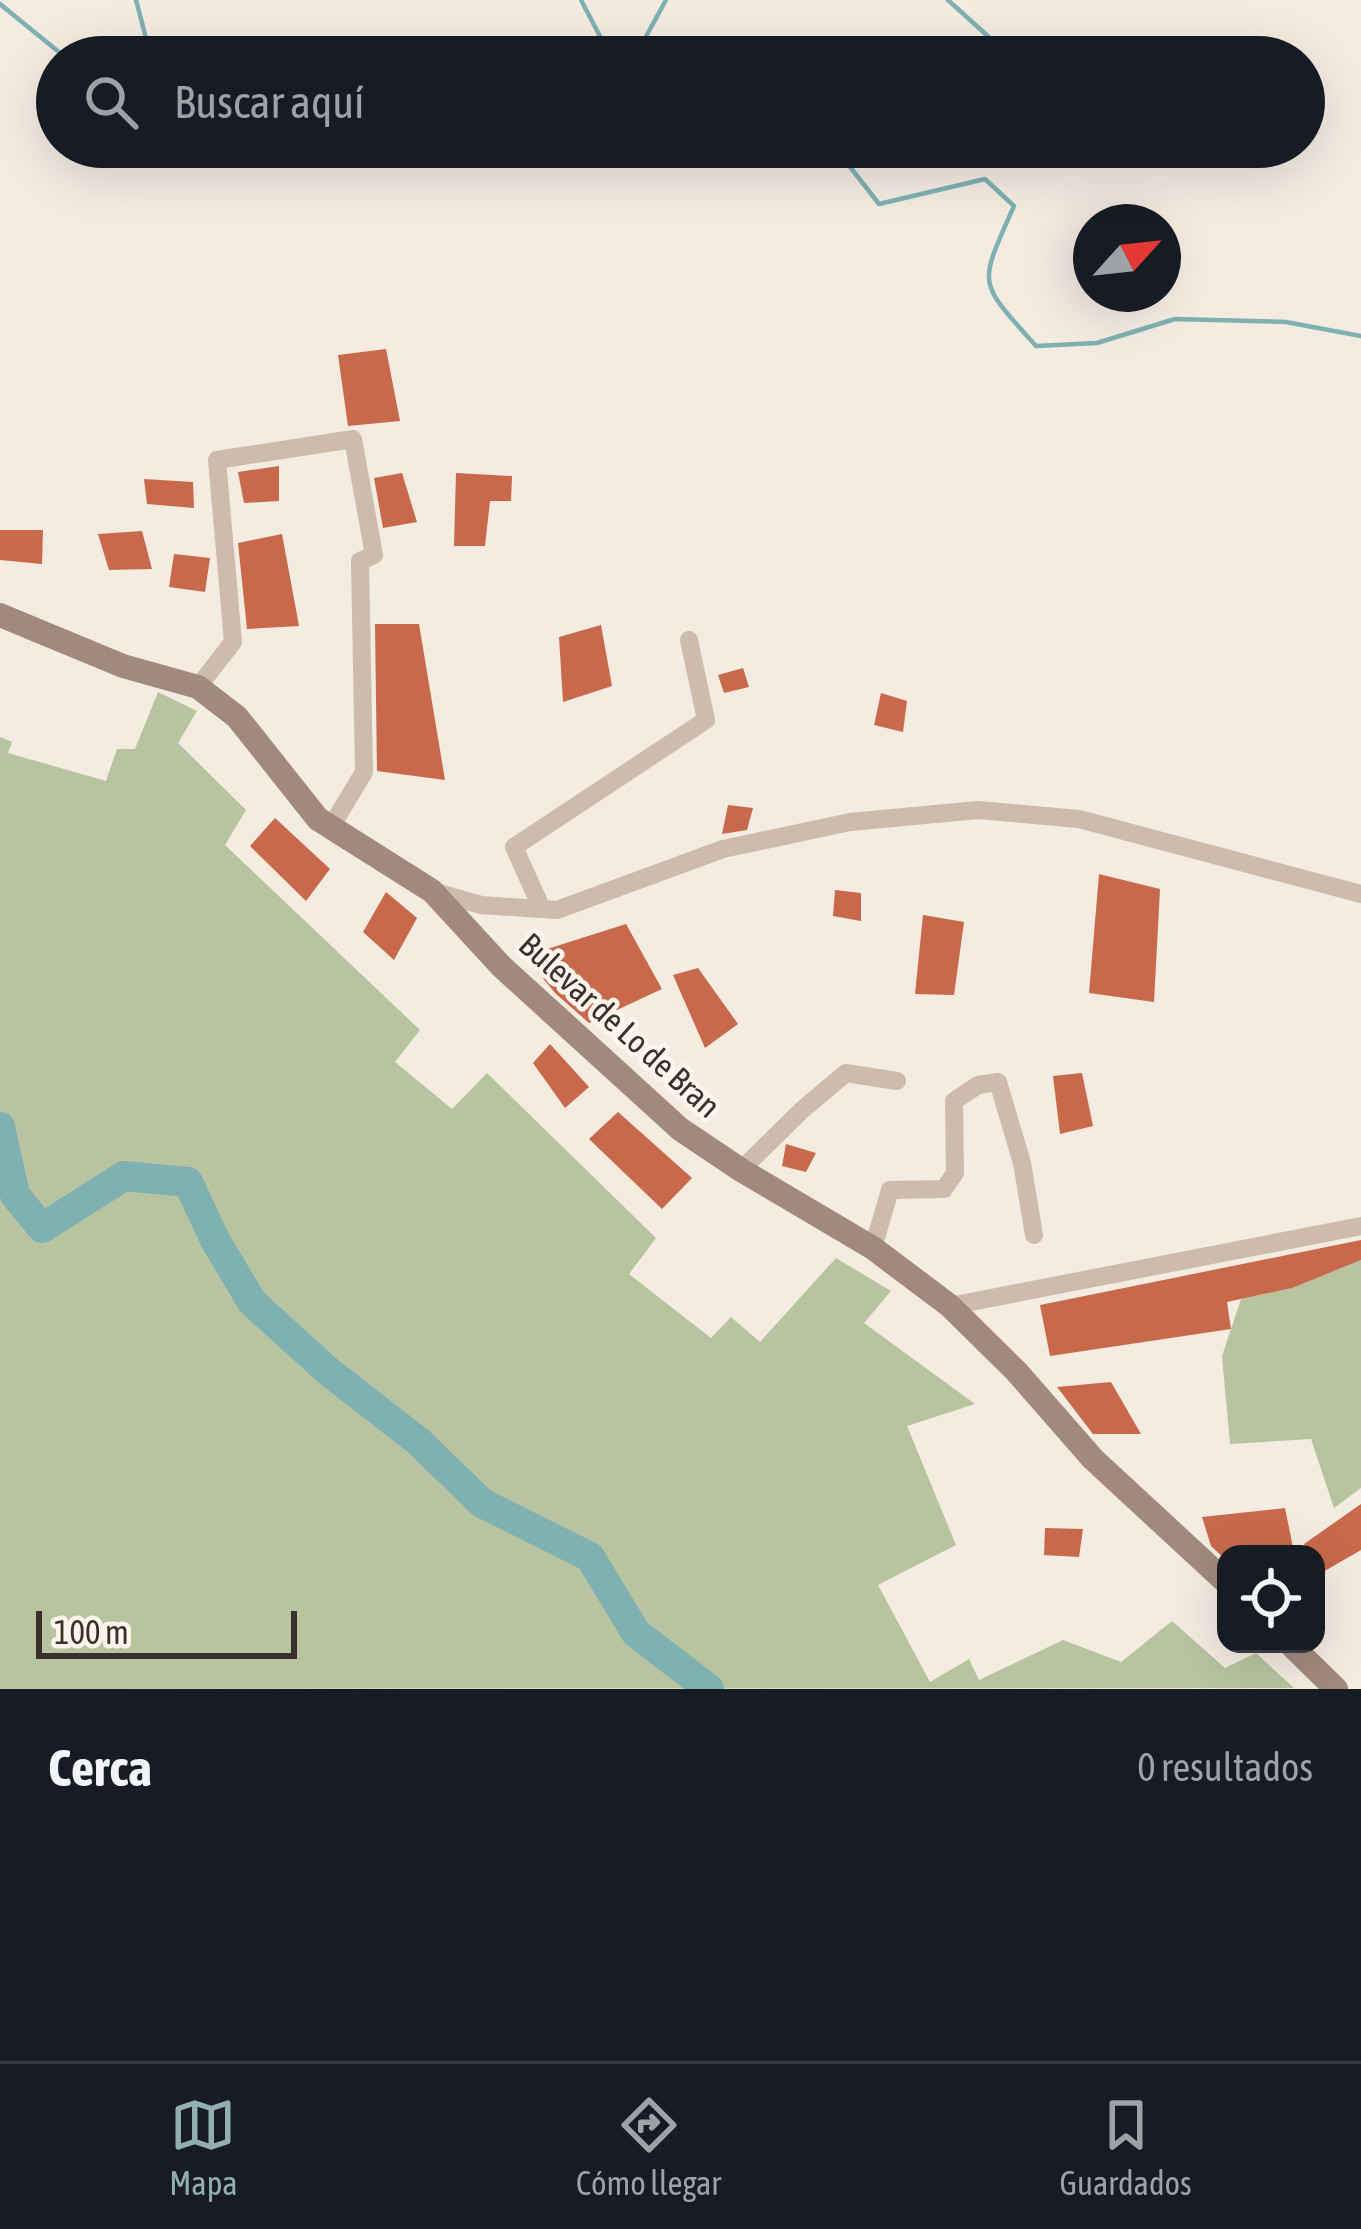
<!DOCTYPE html>
<html lang="es">
<head>
<meta charset="utf-8">
<style>
	body { margin:0; font-family:"Asap Condensed",sans-serif; background:#242831; color:#f1f3f6 }
	.controls { position:absolute; right:36px; bottom:36px; display:grid; overflow:hidden; border-radius:24px; box-shadow:0 12px 48px #0002 }
	.controls button { width:108px; height:108px; display:grid; place-items:center; padding:0; border:0; border-bottom:3px solid #363941; background:#171b24; color:#f1f3f6; font:60px sans-serif }
	.compass { position:absolute; left:1073px; top:204px; width:108px; height:108px; border-radius:50%; background:#171b24; box-shadow:0 12px 48px #0002; rotate:63deg }
	.scale { position:absolute; left:36px; bottom:30px; width:261px; box-sizing:border-box; padding-left:12px; border:6px solid #3b302b; border-top:0; font-size:33px; line-height:42px; white-space:nowrap; color:#3b302b; -webkit-text-stroke:9px #fbf5ee; paint-order:stroke }
	.list { margin:0; padding:0; list-style:none }
	h2 { display:flex; justify-content:space-between; align-items:center; height:156px; margin:0; padding:0 48px; font-size:51px }
	h2 small { font-size:39px; font-weight:400; color:#9ea1a6 }
	.icon { flex:none; width:66px; height:66px; fill:none; stroke:currentColor; stroke-width:2; stroke-linecap:round; stroke-linejoin:round }
	.map { position:relative; flex:none; width:1361px; height:1689px; overflow:hidden }
	.search { position:absolute; background:#171b24; box-shadow:0 12px 48px #0002; left:36px; right:36px; top:36px; height:132px; display:flex; align-items:center; gap:30px; box-sizing:border-box; padding:0 42px; border-radius:66px; color:#9ea1a6; font-size:45px }
	.sheet { height:372px; background:#171b24 }
	nav { display:flex; justify-content:space-around; align-items:center; box-sizing:border-box; height:168px; border-top:3px solid #363941; background:#171b24; font-size:33px; color:#9ea1a6 }
	nav a { display:grid; justify-items:center; gap:6px }
	nav .on { color:#92aeb2 }
	.map>svg:first-child { display:block }
	.green { fill:#b8c4a0 }
	.lines { fill:none; stroke-linecap:round; stroke-linejoin:round }
	.stream { stroke:#7fb0b2; stroke-width:4.5 }
	.river { stroke:#7fb0b2; stroke-width:30 }
	.building { fill:#c8694b }
	.street { stroke:#cdbbac; stroke-width:18 }
	.secondary { stroke:#a18a7d; stroke-width:24 }
	.labels { text-anchor:middle; stroke-width:9; stroke-linejoin:round; paint-order:stroke }
	.street-label { font-size:33px; fill:#3b302b; stroke:#fbf5ee }
</style>
</head>
<body>
<div class="map">
<svg width="1361" height="1689" viewBox="0 0 1361 1689">
	<rect width="100%" height="100%" fill="#f4ebe1"/>
	<g class="green">
		<polygon points="158,692 197,711 178,743 246,810 225,845 420,1030 395,1062 452,1109 487,1073 656,1238 629,1274 711,1338 731,1317 760,1342 836,1258 891,1291 864,1323 975,1404 907,1426 956,1545 878,1585 930,1682 969,1659 979,1680 1063,1640 1121,1662 1172,1621 1225,1668 1256,1653 1294,1688 0,1689 0,737 12,742 8,753 106,781 117,749 135,749"/>
		<polygon points="1361,1260 1361,1488 1334,1508 1311,1439 1230,1444 1222,1356 1241,1299 1291,1288"/>
	</g>
	<g class="lines">
		<g class="stream">
			<polyline points="136,0 151,57"/>
			<polyline points="581,0 603,42 643,42 666,0"/>
			<polyline points="948,0 1001,48 997,57"/>
			<polyline points="0,4 65,57"/>
			<path d="M 839,147 L 837,150 L 879,204 L 985,179 L 1014,206 C 978,287 977,280 1036,346 L 1097,343 L 1175,319 L 1286,322 L 1361,336"/>
		</g>
		<polyline class="river" points="0,1127 15,1195 42,1228 124,1176 188,1182 215,1240 252,1302 328,1371 418,1441 482,1503 590,1557 636,1633 709,1689"/>
	</g>
	<g class="building">
		<polygon points="386,349 400,421 348,426 338,355"/>
		<polygon points="279,466 279,501 244,503 238,472"/>
		<polygon points="402,473 417,522 383,528 374,478"/>
		<polygon points="456,473 512,476 511,501 490,501 485,546 454,546"/>
		<polygon points="144,479 193,482 194,508 147,504"/>
		<polygon points="0,530 43,530 42,564 0,560"/>
		<polygon points="142,531 152,569 109,570 98,534"/>
		<polygon points="282,534 299,626 247,629 238,543"/>
		<polygon points="174,554 210,558 205,592 169,587"/>
		<polygon points="375,624 419,624 445,780 377,771"/>
		<polygon points="601,625 612,686 563,702 559,637"/>
		<polygon points="743,668 749,687 724,693 718,675"/>
		<polygon points="881,693 907,701 903,732 874,725"/>
		<polygon points="728,805 753,808 747,830 722,834"/>
		<polygon points="275,818 330,869 306,901 250,846"/>
		<polygon points="1099,874 1160,889 1154,1002 1089,993"/>
		<polygon points="835,890 861,893 861,921 833,916"/>
		<polygon points="386,892 417,918 394,960 363,932"/>
		<polygon points="923,915 964,922 954,995 915,994"/>
		<polygon points="626,924 662,989 589,1023 555,993 525,956"/>
		<polygon points="698,968 738,1024 705,1048 673,975"/>
		<polygon points="550,1044 589,1087 565,1108 533,1063"/>
		<polygon points="1082,1073 1093,1126 1060,1134 1053,1076"/>
		<polygon points="618,1112 692,1178 662,1209 589,1139"/>
		<polygon points="786,1144 816,1153 806,1172 782,1166"/>
		<polygon points="1361,1240 1361,1260 1292,1288 1227,1302 1231,1329 1050,1356 1040,1305"/>
		<polygon points="1111,1382 1141,1434 1093,1434 1057,1387"/>
		<polygon points="1361,1504 1361,1550 1316,1576 1316,1554 1309,1554 1304,1544"/>
		<polygon points="1285,1508 1294,1552 1226,1554 1226,1560 1211,1546 1202,1517"/>
		<polygon points="1045,1528 1083,1529 1079,1557 1044,1555"/>
	</g>
	<g class="lines">
		<g class="street">
			<polyline points="198,687 233,642 217,460 353,439 374,555 360,561 364,772 331,827"/>
			<polyline points="432,891 481,905 557,910 723,849 850,822 978,810 1079,819 1361,894"/>
			<polyline points="542,909 514,847 706,720 689,640"/>
			<polyline points="741,1170 802,1110 846,1073 897,1081"/>
			<polyline points="873,1248 890,1190 944,1189 955,1173 954,1101 978,1085 998,1082 1022,1163 1034,1235"/>
			<polyline points="950,1306 1361,1226"/>
		</g>
		<g class="secondary">
			<polyline points="0,615 123,666 198,687 237,717 318,819 432,891 501,966 680,1129 741,1170 873,1248 950,1306 1016,1371 1093,1459 1226,1582"/>
			<polyline points="1290,1644 1336,1689"/>
		</g>
	</g>
	<g class="labels">
		<g class="street-label">
			<text transform="translate(620 1025) rotate(42)" y="12">Bulevar de Lo de Bran</text>
		</g>
	</g>
</svg>
<div class="controls">
<button><svg class="icon" aria-label="locate" viewBox="0 0 24 24"><circle cx="12" cy="12" r="6"/><path d="M12 2v4M12 18v4M2 12h4M18 12h4"/></svg></button>
</div>
<svg class="compass" viewBox="-18 -18 36 36"><path d="M0-13l5 13h-10z" fill="#e53935"/><path d="M0 13l5-13h-10z" fill="#9ea1a6"/></svg>
<div class="scale">100 m</div>
<div class="search"><svg class="icon" aria-label="search" viewBox="0 0 24 24"><circle cx="10" cy="10" r="6"/><path d="M15 15l6 6"/></svg>Buscar aquí</div>
</div>
<section class="sheet">
<h2>Cerca<small>0 resultados</small></h2>
<ul class="list">
</ul>
</section>
<nav>
<a class="on"><svg class="icon" aria-label="map" viewBox="0 0 24 24"><path d="M3 6l6-2 6 2 6-2v14l-6 2-6-2-6 2zM9 4v14M15 6v14"/></svg>Mapa</a>
<a><svg class="icon" aria-label="directions" viewBox="0 0 24 24"><path d="M12 3l9 9-9 9-9-9zM9 14v-3h6M13 9l2 2-2 2"/></svg>Cómo llegar</a>
<a><svg class="icon" aria-label="saved" viewBox="0 0 24 24"><path d="M7 4h10v16l-5-4-5 4z"/></svg>Guardados</a>
</nav>
</body>
</html>
